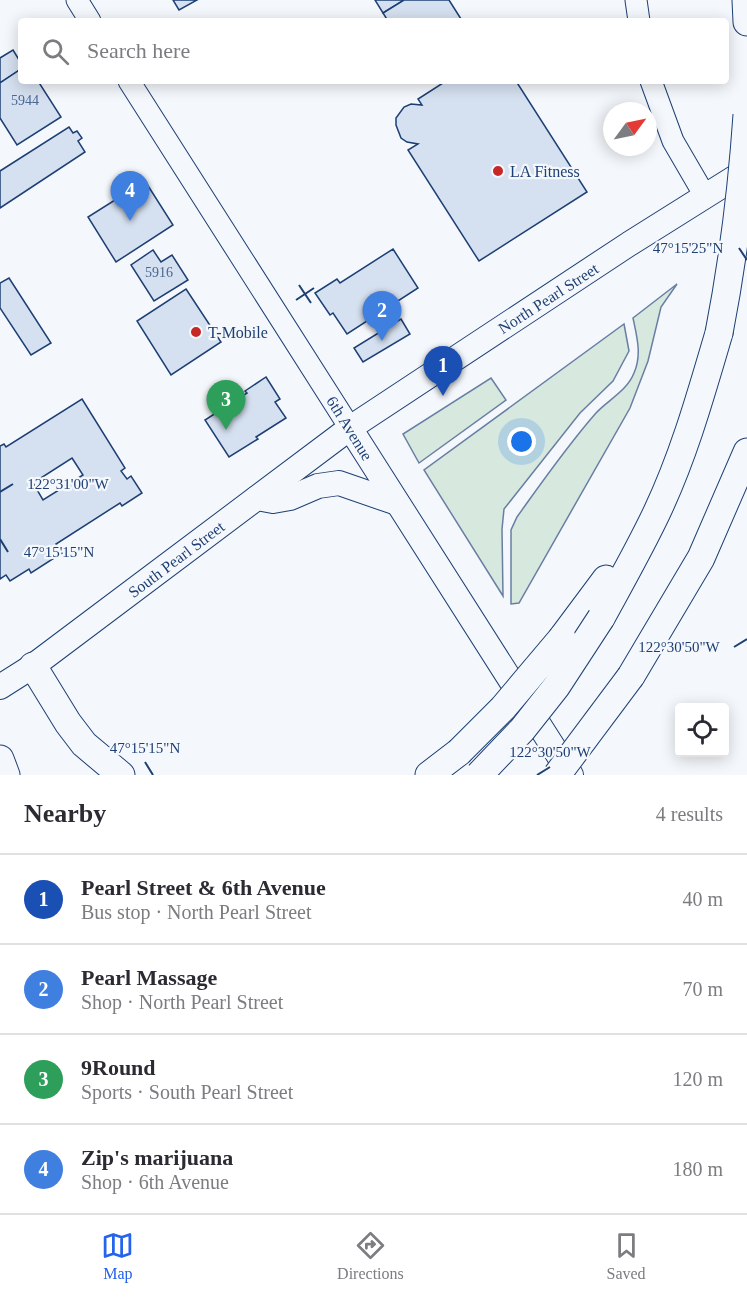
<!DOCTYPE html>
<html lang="en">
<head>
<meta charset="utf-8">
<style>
	body { margin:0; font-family:Georgia,serif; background:#f2f2f3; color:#2b2b33 }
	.controls { position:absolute; right:18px; bottom:18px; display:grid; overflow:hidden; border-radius:6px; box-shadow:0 3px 15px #0003 }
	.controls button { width:54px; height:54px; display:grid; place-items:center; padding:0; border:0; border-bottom:2px solid #e1e1e2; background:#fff; color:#2b2b33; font:30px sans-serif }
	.compass { position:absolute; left:603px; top:102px; width:54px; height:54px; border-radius:50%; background:#fff; box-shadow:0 3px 15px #0003; rotate:57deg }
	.you { position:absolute; left:522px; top:442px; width:21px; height:21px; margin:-15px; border:4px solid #fff; border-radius:50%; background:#1a73e8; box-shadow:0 0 0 9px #1a73e833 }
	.badge { display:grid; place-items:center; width:39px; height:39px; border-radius:50%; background:#2563eb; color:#fff; font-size:20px; font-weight:700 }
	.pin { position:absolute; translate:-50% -50px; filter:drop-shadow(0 2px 3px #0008) }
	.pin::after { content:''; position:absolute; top:32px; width:21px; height:18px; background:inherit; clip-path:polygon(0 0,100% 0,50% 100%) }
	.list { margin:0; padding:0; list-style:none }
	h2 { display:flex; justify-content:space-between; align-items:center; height:78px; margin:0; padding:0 24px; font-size:26px }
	h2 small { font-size:20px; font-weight:400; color:#7c7c81 }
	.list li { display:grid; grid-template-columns:39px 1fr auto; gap:18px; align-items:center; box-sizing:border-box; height:90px; padding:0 24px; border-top:2px solid #e1e1e2 }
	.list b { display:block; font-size:22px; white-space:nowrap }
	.list p { margin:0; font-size:20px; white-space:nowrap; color:#7c7c81 }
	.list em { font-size:20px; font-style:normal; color:#7c7c81 }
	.icon { flex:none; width:33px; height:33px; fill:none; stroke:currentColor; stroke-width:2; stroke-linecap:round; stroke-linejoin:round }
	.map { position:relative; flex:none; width:747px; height:775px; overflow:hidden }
	.search { position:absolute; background:#fff; box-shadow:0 3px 15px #0003; left:18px; right:18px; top:18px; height:66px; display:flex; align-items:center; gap:15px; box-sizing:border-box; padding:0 21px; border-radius:6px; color:#7c7c81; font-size:22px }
	.sheet { height:438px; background:#fff }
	nav { display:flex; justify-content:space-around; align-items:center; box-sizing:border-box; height:84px; border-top:2px solid #e1e1e2; background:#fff; font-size:16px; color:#7c7c81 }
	nav a { display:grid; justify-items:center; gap:3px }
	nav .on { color:#2563eb }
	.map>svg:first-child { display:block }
	.green { fill:#d7e8df; stroke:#687fa3; stroke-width:1.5 }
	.building { fill:#d5e0f0; stroke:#1d3f73; stroke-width:1.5; fill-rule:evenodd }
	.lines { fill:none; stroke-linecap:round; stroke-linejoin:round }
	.secondary-casing { stroke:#1d3f73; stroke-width:23 }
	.primary-casing { stroke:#1d3f73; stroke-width:26 }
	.highway-casing { stroke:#1d3f73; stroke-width:29 }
	.secondary { stroke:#f4f7fb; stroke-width:21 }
	.primary { stroke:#f4f7fb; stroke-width:24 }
	.highway { stroke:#f4f7fb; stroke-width:27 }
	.highway-bridge-casing { stroke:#1d3f73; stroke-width:29; stroke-linecap:butt }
	.highway-bridge { stroke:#f4f7fb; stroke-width:27 }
	.ticks { fill:none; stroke:#1d3f73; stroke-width:2 }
	.poi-dot { fill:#c62828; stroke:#f4f7fb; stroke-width:2 }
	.labels { text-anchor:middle; stroke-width:4.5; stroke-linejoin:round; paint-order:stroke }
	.number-label { font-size:14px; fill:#4b6792 }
	.poi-label { font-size:16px; fill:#1d3f73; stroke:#f4f7fb; text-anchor:start }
	.street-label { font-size:16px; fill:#1d3f73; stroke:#f4f7fb }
	.ticks-label { font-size:15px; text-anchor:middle; fill:#1d3f73; stroke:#f4f7fb; stroke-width:4.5; stroke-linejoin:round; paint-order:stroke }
</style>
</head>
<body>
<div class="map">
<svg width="747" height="775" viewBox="0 0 747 775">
	<rect width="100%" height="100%" fill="#f4f7fb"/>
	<g class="green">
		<path d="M 677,284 L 661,307 L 648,361 L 630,408 L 519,603 L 511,604 L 511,530 L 517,517 C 542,482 567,446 596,413 C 608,400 627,391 634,373 C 642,355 637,337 633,318 Z"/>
		<polygon points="624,324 629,351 613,381 580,413 504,509 502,529 503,596 424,470"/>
		<polygon points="491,378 506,400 419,463 403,434"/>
	</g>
	<g class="building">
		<polygon points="173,0 197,0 179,10"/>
		<polygon points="375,0 404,0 383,13"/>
		<polygon points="404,0 449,0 461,19 459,21 388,21 383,13"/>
		<polygon points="13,50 21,63 21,69 0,83 0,58"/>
		<polygon points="21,69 21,81 38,81 61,117 17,145 0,118 0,83"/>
		<polygon points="446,81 516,81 587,192 479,261 408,150 418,144 407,142 401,138 396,125 396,118 404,107 411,104 422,105 418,99"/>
		<polygon points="69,127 73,133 77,131 82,138 78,141 85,152 0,208 0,171"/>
		<polygon points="145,181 173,225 116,262 88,217"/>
		<polygon points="393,249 418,288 347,334 333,313 330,315 315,293 337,279 340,283"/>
		<polygon points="153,250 161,262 172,255 188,280 154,301 131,265"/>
		<polygon points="9,278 51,343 31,355 0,308 0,283"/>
		<polygon points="186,289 221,342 171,375 137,321"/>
		<polygon points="401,319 410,334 363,362 354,348"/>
		<polygon points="266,377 280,399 275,402 286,418 256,437 258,439 229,457 205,420 247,393 245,391"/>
		<path d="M 82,399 L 125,468 L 121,471 L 127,479 L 131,476 L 142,493 L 122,506 L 120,503 L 56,544 L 62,553 L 31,573 L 29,569 L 10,581 L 6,575 L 0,579 L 0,446 L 4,444 L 6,447 ZM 72,458 L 83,475 L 43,500 L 33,483 Z"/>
	</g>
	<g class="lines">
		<g class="secondary-casing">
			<g id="secondary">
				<polyline points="77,0 90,21"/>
				<polyline points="636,0 639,21"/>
				<polyline points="129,81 350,428"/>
				<polyline points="651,81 673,141 705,196"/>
			</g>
		</g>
		<g class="primary-casing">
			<g id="primary">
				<polyline points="350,428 571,775"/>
				<polyline points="257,498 273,501 290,498 318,486 339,483 397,503"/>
				<polyline points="0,687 33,666 350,428 629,244 747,170"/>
			</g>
		</g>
		<g class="highway-casing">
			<g id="highway">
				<polyline points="746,0 747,22"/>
				<path d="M 601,618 C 620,583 640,548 657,512 C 684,455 701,394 719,333"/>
				<polyline points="562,638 606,579"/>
				<polyline points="33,666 68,723 84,744 121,775"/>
				<polyline points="631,676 701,558 747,452"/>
				<polyline points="0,759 6,775"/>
				<polyline points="429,775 459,752"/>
			</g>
		</g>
		<use href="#secondary" class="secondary"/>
		<use href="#primary" class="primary"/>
		<use href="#highway" class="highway"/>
		<g class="highway-bridge-casing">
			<g id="highway-bridge">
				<path d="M 719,333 C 733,261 742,188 747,115"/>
				<polyline points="459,752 503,708 562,638"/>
				<polyline points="479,775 522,730 556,687 601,618"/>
				<polyline points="557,775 631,676"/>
			</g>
		</g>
		<use href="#highway-bridge" class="highway-bridge"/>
	</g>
	<path class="ticks" d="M 739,248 L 747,260M 299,285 L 311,303M 296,300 L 314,288M 0,492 L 13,484M 0,539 L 8,552M 734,647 L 747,639M 145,762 L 153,775M 537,775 L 550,767"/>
	<g class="poi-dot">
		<circle cx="498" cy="171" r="6"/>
		<circle cx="196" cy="332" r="6"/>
	</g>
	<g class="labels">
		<g class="number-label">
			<text x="25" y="105">5944</text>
			<text x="159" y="277">5916</text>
		</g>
		<g class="poi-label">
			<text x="510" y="177">LA Fitness</text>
			<text x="208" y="338">T-Mobile</text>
		</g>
		<g class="street-label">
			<text transform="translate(548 298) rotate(-33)" y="6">North Pearl Street</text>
			<text transform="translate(350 428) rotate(58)" y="6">6th Avenue</text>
			<text transform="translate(176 559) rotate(-37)" y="6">South Pearl Street</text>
		</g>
	</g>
	<g class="ticks-label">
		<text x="688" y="253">47°15'25"N</text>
		<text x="68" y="489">122°31'00"W</text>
		<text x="59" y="557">47°15'15"N</text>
		<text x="679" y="652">122°30'50"W</text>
		<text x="145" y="753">47°15'15"N</text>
		<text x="550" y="757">122°30'50"W</text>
	</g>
</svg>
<div class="controls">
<button><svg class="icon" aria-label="locate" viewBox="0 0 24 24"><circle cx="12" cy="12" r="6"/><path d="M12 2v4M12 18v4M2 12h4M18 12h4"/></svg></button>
</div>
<svg class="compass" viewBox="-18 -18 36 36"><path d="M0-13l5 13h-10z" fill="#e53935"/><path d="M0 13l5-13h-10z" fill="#7c7c81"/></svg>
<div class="you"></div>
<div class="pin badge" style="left:443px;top:396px;background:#1a4fb4">1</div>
<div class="pin badge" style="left:382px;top:341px;background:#3f7fe0">2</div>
<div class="pin badge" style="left:226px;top:430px;background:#2e9e5b">3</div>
<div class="pin badge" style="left:130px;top:221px;background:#3f7fe0">4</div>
<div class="search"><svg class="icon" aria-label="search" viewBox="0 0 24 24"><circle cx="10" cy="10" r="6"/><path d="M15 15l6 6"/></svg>Search here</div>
</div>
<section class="sheet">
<h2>Nearby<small>4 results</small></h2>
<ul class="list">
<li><span class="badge" style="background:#1a4fb4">1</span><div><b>Pearl Street &amp; 6th Avenue</b><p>Bus stop · North Pearl Street</p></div><em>40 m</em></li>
<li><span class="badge" style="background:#3f7fe0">2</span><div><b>Pearl Massage</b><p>Shop · North Pearl Street</p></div><em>70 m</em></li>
<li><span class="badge" style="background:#2e9e5b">3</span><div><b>9Round</b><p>Sports · South Pearl Street</p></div><em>120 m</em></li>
<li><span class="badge" style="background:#3f7fe0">4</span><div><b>Zip's marijuana</b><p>Shop · 6th Avenue</p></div><em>180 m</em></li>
</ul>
</section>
<nav>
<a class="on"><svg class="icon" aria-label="map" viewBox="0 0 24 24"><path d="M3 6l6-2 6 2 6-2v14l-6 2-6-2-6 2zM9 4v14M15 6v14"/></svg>Map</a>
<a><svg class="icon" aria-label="directions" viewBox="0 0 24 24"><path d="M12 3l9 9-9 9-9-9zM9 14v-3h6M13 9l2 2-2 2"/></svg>Directions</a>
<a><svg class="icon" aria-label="saved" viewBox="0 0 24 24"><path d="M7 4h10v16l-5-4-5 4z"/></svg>Saved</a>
</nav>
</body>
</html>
